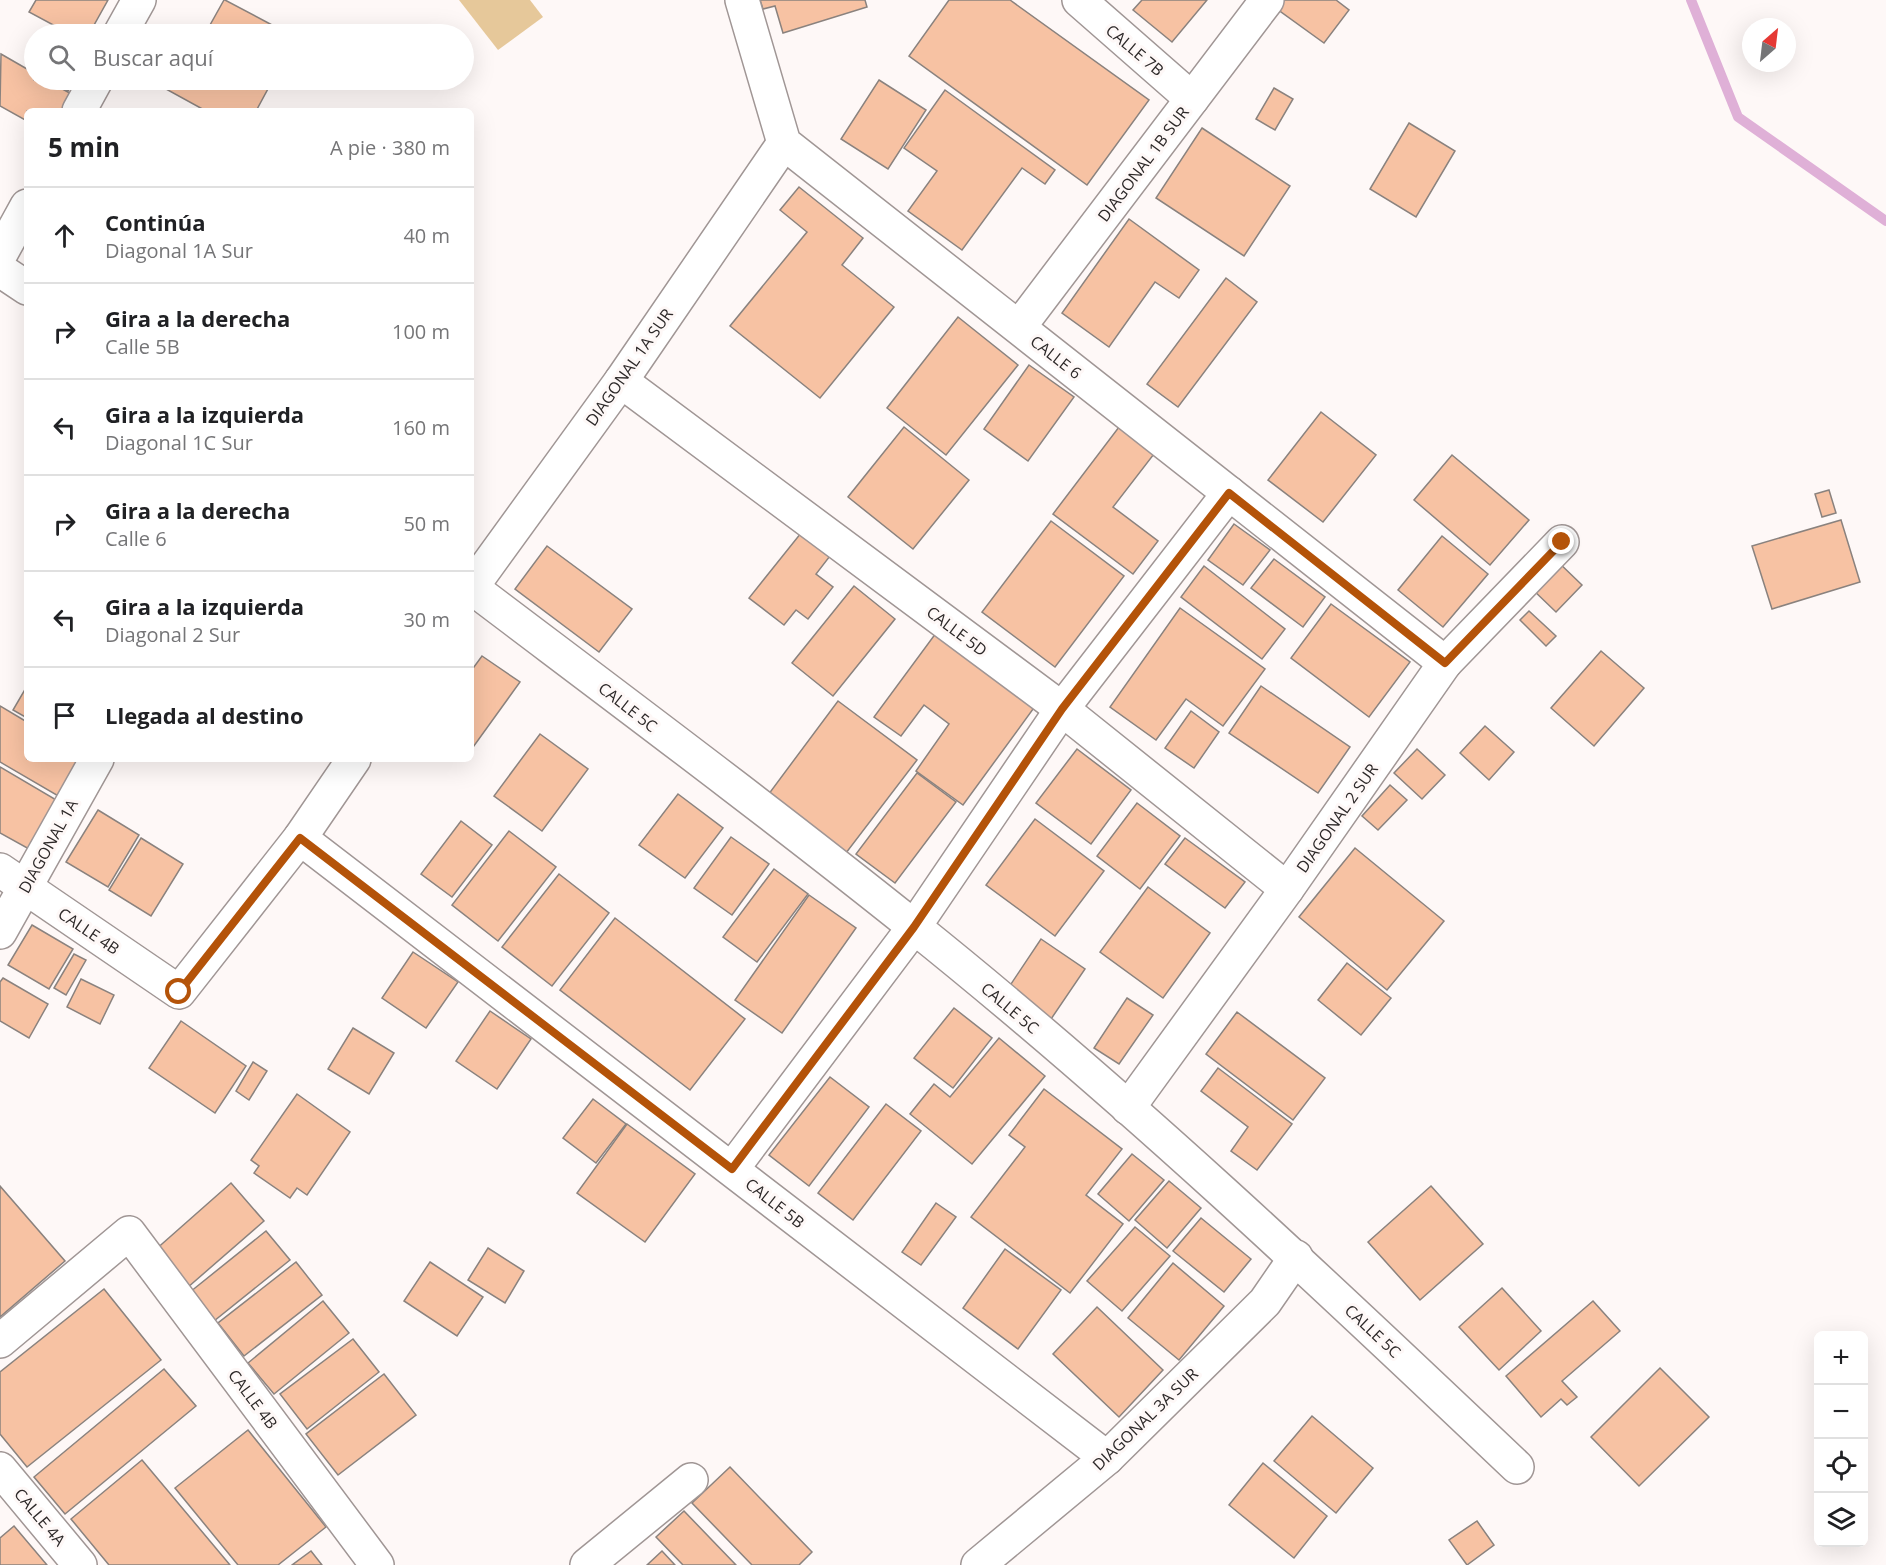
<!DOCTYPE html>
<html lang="es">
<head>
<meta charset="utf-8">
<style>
	body { margin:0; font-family:"Open Sans",sans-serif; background:#f2f2f2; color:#202124 }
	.controls { position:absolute; right:18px; bottom:18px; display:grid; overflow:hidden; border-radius:9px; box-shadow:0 6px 24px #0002 }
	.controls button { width:54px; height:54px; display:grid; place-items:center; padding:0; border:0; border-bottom:2px solid #e0e0e0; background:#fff; color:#202124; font:30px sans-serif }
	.compass { position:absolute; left:1742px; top:18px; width:54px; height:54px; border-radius:50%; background:#fff; box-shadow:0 6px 24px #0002; rotate:28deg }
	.stop { position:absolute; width:18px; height:18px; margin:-14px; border:4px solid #b45309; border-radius:50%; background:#fff }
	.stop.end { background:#b45309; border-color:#fff; box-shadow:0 2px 6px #0008 }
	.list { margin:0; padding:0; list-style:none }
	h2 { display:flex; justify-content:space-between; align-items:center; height:78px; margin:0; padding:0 24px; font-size:26px }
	h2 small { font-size:20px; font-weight:400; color:#757577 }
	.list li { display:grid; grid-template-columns:39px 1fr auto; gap:18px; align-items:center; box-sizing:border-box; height:96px; padding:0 24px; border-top:2px solid #e0e0e0 }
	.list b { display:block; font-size:22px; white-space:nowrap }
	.list p { margin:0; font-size:20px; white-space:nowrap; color:#757577 }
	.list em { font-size:20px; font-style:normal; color:#757577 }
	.icon { flex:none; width:33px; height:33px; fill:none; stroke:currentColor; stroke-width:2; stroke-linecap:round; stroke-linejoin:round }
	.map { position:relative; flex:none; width:1886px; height:1565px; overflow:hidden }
	.search { position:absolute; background:#fff; box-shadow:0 6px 24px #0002; left:24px; top:24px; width:450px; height:66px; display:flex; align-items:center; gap:15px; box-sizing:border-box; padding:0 21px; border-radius:33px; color:#757577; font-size:22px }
	.panel { position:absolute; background:#fff; box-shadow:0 6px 24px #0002; left:24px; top:108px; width:450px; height:654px; border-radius:9px }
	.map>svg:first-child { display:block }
	.green { fill:#e6c89a }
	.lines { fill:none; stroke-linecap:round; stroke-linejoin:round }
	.stream { stroke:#dfb0d7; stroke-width:10 }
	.building { fill:#f7c2a3; stroke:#8a827e; stroke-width:1.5 }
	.street-casing { stroke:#a09695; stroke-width:36 }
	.street { stroke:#fff; stroke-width:33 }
	.route { stroke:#b45309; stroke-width:8 }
	.labels { text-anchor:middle; stroke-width:6; stroke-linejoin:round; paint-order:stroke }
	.street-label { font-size:16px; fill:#2d2929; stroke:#fef8f7 }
</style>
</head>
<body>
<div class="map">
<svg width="1886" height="1565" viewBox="0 0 1886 1565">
	<rect width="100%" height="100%" fill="#fef8f7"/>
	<polygon class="green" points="459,0 530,0 543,17 498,50"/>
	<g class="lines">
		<polyline class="stream" points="1691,0 1738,117 1886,221"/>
	</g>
	<g class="building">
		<polygon points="36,0 108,0 89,34 70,34 29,12"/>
		<polygon points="224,0 225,0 289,34 205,34"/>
		<polygon points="760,0 865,0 867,7 783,33 775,6 763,9"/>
		<polygon points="949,0 1010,0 1149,100 1087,185 909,56"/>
		<polygon points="1142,0 1207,0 1172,42 1133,10"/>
		<polygon points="1284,0 1336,0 1349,10 1324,43 1277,9"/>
		<polygon points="1,54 34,73 34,80 46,80 77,97 69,111 27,111 27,121 0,106"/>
		<polygon points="49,80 75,80 68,91"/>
		<polygon points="157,80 259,80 270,85 256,111 206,111 155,83"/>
		<polygon points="879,80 926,110 888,169 841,139"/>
		<polygon points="1274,88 1293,99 1275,130 1256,119"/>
		<polygon points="945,90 1055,170 1045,184 1022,168 962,250 908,211 937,171 904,148"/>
		<polygon points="1409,123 1455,151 1416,217 1370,189"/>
		<polygon points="1202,128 1290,186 1244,256 1156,198"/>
		<polygon points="799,187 863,238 842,265 894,307 820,398 730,326 807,232 780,210"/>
		<polygon points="1129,219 1199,270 1179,298 1155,282 1109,347 1062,313"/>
		<polygon points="1226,278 1257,302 1178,407 1147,384"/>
		<polygon points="958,317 1018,365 946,455 887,408"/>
		<polygon points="1029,365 1074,397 1028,461 984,429"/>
		<polygon points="1321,412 1376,455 1323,522 1268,480"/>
		<polygon points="904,427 969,480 913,549 848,497"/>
		<polygon points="1119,427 1154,454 1113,507 1158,541 1133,574 1053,514"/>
		<polygon points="1452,455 1529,520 1490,565 1414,500"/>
		<polygon points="1829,490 1836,513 1822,517 1815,494"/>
		<polygon points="1841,520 1860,582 1772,609 1752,546"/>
		<polygon points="1051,521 1124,576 1055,667 982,612"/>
		<polygon points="1234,524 1270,550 1243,585 1208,560"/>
		<polygon points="801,533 830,556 816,574 833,587 808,619 796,610 784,625 749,598"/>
		<polygon points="1442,536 1488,574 1443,627 1398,590"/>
		<polygon points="547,546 632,609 599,652 515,589"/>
		<polygon points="1274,559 1325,597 1303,627 1251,588"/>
		<polygon points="1555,559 1582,585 1556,612 1530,587"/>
		<polygon points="1204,566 1285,629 1262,659 1181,597"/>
		<polygon points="854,586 895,619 833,696 792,663"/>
		<polygon points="1331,604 1410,662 1369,717 1291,658"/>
		<polygon points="1180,608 1265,669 1223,726 1186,699 1156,740 1110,707"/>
		<polygon points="1529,611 1556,636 1546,646 1520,620"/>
		<polygon points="936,633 1036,705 963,805 916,771 949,724 924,705 901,736 874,717"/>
		<polygon points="1601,651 1644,688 1594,746 1551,708"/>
		<polygon points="482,656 520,682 471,750 471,671"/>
		<polygon points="27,686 27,718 13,710"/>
		<polygon points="1261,686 1350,747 1318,793 1229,733"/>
		<polygon points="838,701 917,760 846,853 768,795"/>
		<polygon points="0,706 27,722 27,759 83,759 60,797 0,762"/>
		<polygon points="1191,711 1219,732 1194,768 1165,748"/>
		<polygon points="1485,726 1514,752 1489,780 1460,753"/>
		<polygon points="540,734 588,769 542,831 494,796"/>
		<polygon points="1077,749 1131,790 1091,844 1036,803"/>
		<polygon points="1417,749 1445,775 1422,799 1394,773"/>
		<polygon points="0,767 58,801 29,849 0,833"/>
		<polygon points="917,773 956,802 895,883 856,854"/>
		<polygon points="1390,785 1407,800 1378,830 1362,816"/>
		<polygon points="678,794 723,828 685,878 639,845"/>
		<polygon points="1137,803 1180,836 1140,889 1097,856"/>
		<polygon points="98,810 139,835 108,887 66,862"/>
		<polygon points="1035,819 1104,871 1055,936 986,885"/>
		<polygon points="461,821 492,845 452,897 421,874"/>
		<polygon points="509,831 556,867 498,941 452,905"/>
		<polygon points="731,837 769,864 732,915 694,888"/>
		<polygon points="141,838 183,864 151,916 109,890"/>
		<polygon points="1185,838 1245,882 1225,908 1165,864"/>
		<polygon points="1355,848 1444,921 1387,990 1299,917"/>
		<polygon points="774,869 808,894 757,962 723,937"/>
		<polygon points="559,874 609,913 552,986 502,947"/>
		<polygon points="1148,887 1210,933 1163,998 1100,952"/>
		<polygon points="809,895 856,928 782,1033 735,1000"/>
		<polygon points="615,918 745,1019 690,1090 560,990"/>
		<polygon points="32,925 73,949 49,989 8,965"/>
		<polygon points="1041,939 1085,969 1049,1022 1005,993"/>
		<polygon points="413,952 458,982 426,1028 382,998"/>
		<polygon points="74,954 86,960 66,995 54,988"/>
		<polygon points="1347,963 1391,998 1361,1035 1318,1000"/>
		<polygon points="3,978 48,1004 29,1038 0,1021 0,982"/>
		<polygon points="81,979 114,995 100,1024 67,1007"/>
		<polygon points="1127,998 1153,1015 1119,1064 1094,1048"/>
		<polygon points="954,1008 992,1038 953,1088 914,1058"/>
		<polygon points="490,1011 531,1039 497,1089 456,1061"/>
		<polygon points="1237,1012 1325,1078 1293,1120 1206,1054"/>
		<polygon points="181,1021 246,1066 215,1113 149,1068"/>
		<polygon points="353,1028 394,1053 369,1094 328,1069"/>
		<polygon points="999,1038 1045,1076 972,1164 910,1114 934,1084 950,1097"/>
		<polygon points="253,1062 267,1071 249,1100 236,1091"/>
		<polygon points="1218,1068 1292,1124 1257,1170 1231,1151 1248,1127 1201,1091"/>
		<polygon points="830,1077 869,1107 809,1186 769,1155"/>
		<polygon points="1044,1089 1122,1149 1086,1195 1123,1224 1070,1293 971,1217 1025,1147 1009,1135"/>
		<polygon points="297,1094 350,1132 307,1195 297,1188 290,1198 254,1173 259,1166 251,1160"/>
		<polygon points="593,1099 626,1124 596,1163 563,1138"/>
		<polygon points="886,1104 921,1131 853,1220 818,1193"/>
		<polygon points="627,1124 695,1174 645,1242 577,1193"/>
		<polygon points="1132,1154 1164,1180 1129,1221 1098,1194"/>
		<polygon points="1169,1181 1201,1208 1167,1248 1135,1220"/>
		<polygon points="231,1183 264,1221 187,1288 154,1251"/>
		<polygon points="0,1186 65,1261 0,1317"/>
		<polygon points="1431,1186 1483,1244 1420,1300 1368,1242"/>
		<polygon points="936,1203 956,1217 921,1265 902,1252"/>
		<polygon points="1201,1218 1251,1259 1224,1292 1173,1251"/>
		<polygon points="1135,1227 1170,1256 1122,1311 1087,1281"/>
		<polygon points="266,1231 290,1260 214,1321 190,1292"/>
		<polygon points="488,1248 524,1271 505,1303 468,1280"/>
		<polygon points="1005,1249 1061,1290 1018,1349 963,1308"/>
		<polygon points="296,1262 322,1295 244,1356 218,1323"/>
		<polygon points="430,1262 483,1297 457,1336 404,1301"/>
		<polygon points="1173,1263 1224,1306 1179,1360 1128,1318"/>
		<polygon points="1502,1288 1541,1331 1499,1370 1459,1327"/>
		<polygon points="104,1289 161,1360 27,1467 0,1434 0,1372"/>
		<polygon points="323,1301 349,1333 274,1394 248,1363"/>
		<polygon points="1593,1301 1620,1331 1562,1381 1577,1397 1567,1405 1561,1399 1541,1417 1506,1376"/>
		<polygon points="1097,1307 1163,1370 1119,1417 1053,1354"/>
		<polygon points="353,1339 379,1372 307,1429 280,1394"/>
		<polygon points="1660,1368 1709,1417 1639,1486 1591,1437"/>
		<polygon points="164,1369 196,1406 65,1514 34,1477"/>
		<polygon points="384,1374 416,1415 338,1475 306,1434"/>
		<polygon points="1312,1416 1373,1468 1336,1513 1274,1461"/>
		<polygon points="248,1430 326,1527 278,1565 238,1565 175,1488"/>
		<polygon points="142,1460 230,1565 109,1565 71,1519"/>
		<polygon points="1263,1463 1327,1516 1294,1558 1229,1505"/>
		<polygon points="730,1467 812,1552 799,1565 752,1565 692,1503"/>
		<polygon points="684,1511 736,1565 683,1565 656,1537"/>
		<polygon points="1477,1521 1494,1545 1467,1565 1449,1540"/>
		<polygon points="14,1526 47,1565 0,1565 0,1538"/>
		<polygon points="311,1551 322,1565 292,1565"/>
		<polygon points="662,1551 675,1565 647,1565"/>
	</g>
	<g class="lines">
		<g class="street-casing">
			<g id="street">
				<polyline points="742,0 784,143 1445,663"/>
				<polyline points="1079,0 1192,99"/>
				<polyline points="120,34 139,0"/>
				<polyline points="79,111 96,80"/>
				<polyline points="0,255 27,206"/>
				<polyline points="0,270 27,288"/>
				<polyline points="1019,327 1267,0"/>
				<polyline points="621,381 1062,709 1287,889"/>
				<path d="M 471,587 C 619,699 768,810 913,926 C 1124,1095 1321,1281 1517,1467"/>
				<polyline points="471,588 621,381 784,143"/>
				<polyline points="300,838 1107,1458"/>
				<polyline points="0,870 179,992 300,838 354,759"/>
				<polyline points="0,932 97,759"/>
				<polyline points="1128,1108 1287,889 1445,663 1562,542"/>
				<polyline points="732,1169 914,927 1062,709 1229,493"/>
				<polyline points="0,1341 129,1233 377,1565"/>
				<polyline points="0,1469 80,1565"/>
				<polyline points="587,1565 691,1480"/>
				<polyline points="978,1565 1107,1458 1265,1302 1296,1257"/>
			</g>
		</g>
		<use href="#street" class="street"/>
	</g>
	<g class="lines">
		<polyline class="route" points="179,992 300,838 732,1169 914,927 1062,709 1229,493 1445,663 1562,542"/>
	</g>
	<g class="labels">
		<g class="street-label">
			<text transform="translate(1135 50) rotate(40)" y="6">CALLE 7B</text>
			<text transform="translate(1143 164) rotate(-53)" y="6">DIAGONAL 1B SUR</text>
			<text transform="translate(1056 357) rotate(38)" y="6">CALLE 6</text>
			<text transform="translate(629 367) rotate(-55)" y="6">DIAGONAL 1A SUR</text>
			<text transform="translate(957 631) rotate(37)" y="6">CALLE 5D</text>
			<text transform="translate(628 707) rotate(38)" y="6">CALLE 5C</text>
			<text transform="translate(1337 818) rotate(-55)" y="6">DIAGONAL 2 SUR</text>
			<text transform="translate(48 846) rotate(-61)" y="6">DIAGONAL 1A</text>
			<text transform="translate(89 931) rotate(34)" y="6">CALLE 4B</text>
			<text transform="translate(1010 1008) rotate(40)" y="6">CALLE 5C</text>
			<text transform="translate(775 1203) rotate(38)" y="6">CALLE 5B</text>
			<text transform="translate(1373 1331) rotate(43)" y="6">CALLE 5C</text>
			<text transform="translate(253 1399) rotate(53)" y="6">CALLE 4B</text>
			<text transform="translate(1145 1419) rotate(-44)" y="6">DIAGONAL 3A SUR</text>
			<text transform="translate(40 1517) rotate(50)" y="6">CALLE 4A</text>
		</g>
	</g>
</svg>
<div class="controls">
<button>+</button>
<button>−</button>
<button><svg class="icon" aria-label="locate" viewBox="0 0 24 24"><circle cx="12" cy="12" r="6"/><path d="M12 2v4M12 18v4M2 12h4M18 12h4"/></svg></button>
<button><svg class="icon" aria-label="layers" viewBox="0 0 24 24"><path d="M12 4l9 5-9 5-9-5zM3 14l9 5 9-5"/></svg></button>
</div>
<svg class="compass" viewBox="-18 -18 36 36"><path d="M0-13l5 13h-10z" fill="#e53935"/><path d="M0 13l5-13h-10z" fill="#757577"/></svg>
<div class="stop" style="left:179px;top:992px"></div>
<div class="stop end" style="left:1562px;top:542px"></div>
<div class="search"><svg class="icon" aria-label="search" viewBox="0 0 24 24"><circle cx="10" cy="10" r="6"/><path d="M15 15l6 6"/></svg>Buscar aquí</div>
<section class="panel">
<h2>5 min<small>A pie · 380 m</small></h2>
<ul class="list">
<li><svg class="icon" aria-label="ahead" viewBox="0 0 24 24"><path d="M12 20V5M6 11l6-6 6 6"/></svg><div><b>Continúa</b><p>Diagonal 1A Sur</p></div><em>40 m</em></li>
<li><svg class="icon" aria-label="right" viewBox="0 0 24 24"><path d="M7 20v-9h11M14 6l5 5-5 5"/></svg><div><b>Gira a la derecha</b><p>Calle 5B</p></div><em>100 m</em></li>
<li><svg class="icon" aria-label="left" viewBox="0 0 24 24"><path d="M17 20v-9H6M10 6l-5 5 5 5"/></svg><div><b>Gira a la izquierda</b><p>Diagonal 1C Sur</p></div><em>160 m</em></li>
<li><svg class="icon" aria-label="right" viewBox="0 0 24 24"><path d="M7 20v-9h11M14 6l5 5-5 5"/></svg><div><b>Gira a la derecha</b><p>Calle 6</p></div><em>50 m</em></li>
<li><svg class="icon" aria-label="left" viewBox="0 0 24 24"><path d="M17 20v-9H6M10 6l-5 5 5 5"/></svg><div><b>Gira a la izquierda</b><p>Diagonal 2 Sur</p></div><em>30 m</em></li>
<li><svg class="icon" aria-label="arrive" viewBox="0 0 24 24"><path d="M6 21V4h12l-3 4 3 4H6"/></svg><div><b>Llegada al destino</b></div></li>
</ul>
</section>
</div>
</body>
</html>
